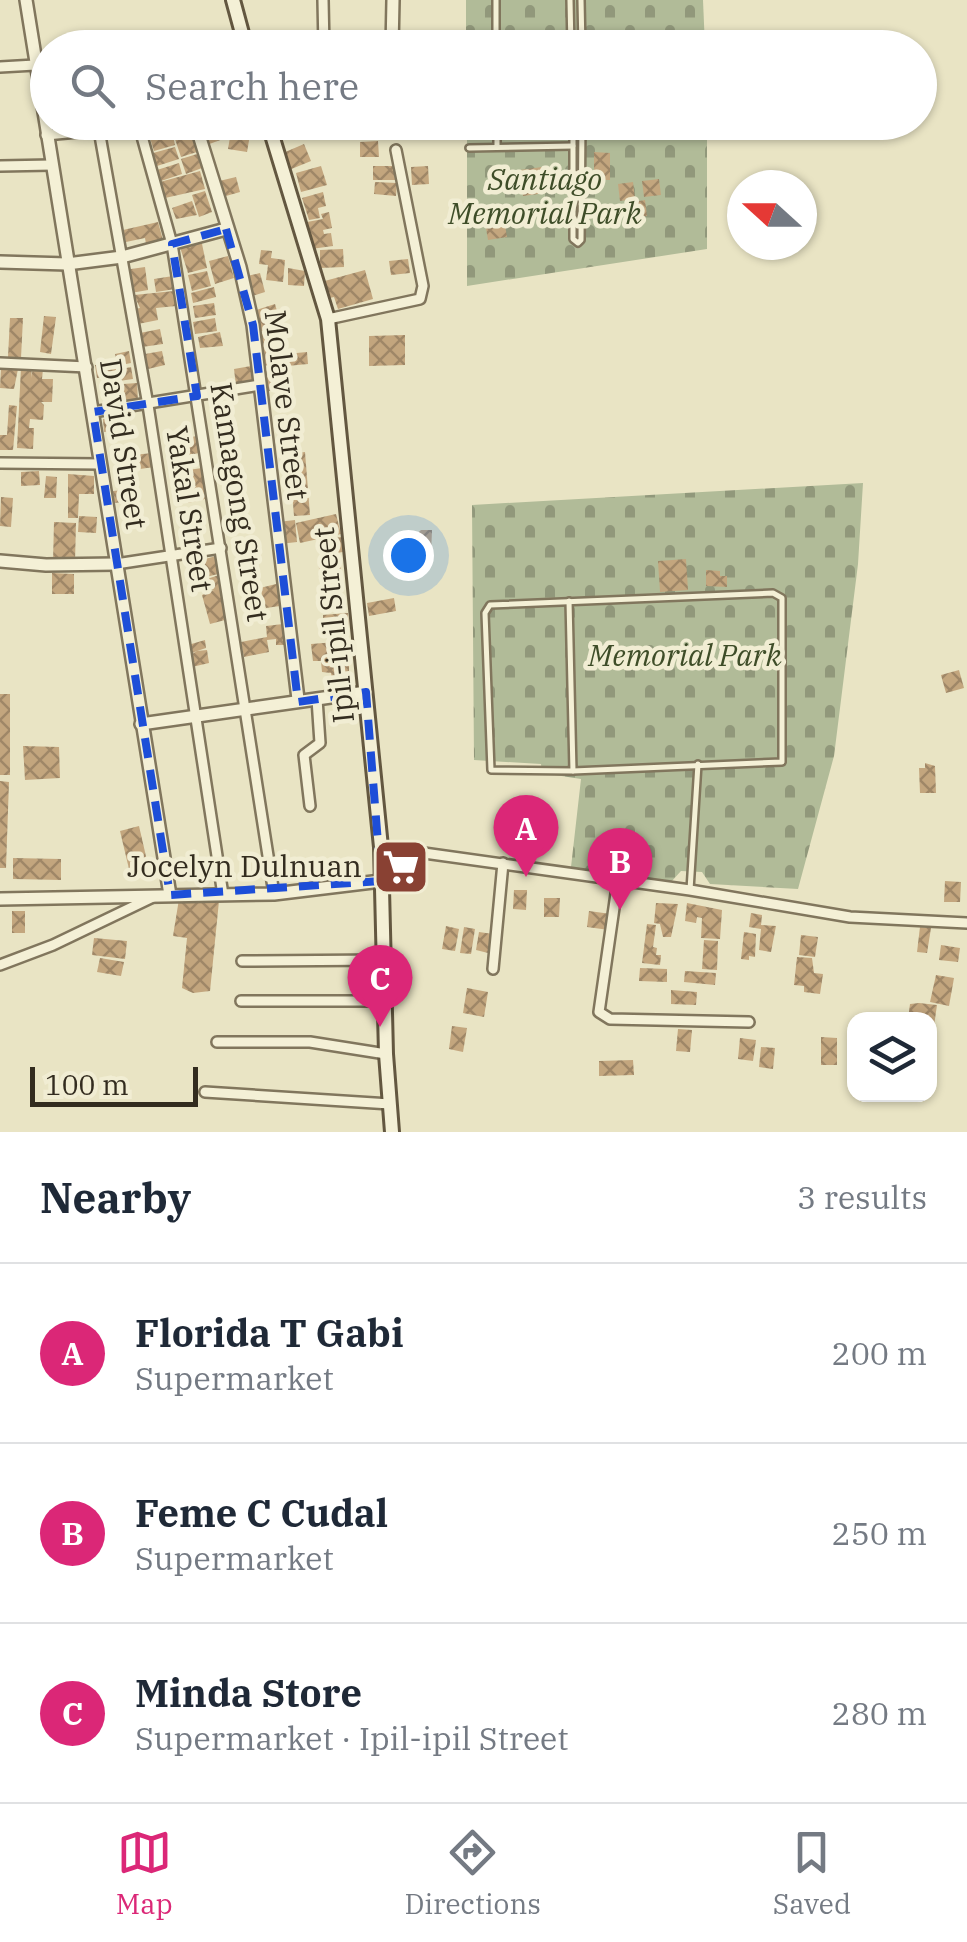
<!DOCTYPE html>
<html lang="en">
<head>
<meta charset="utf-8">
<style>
	body { margin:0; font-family:"IBM Plex Serif",serif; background:#f6f6f7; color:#1f2937 }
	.controls { position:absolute; right:30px; bottom:30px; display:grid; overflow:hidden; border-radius:20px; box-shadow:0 2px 8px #0004 }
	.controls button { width:90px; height:90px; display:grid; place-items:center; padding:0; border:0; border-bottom:2px solid #e0e1e3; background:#fff; color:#1f2937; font:50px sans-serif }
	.compass { position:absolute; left:727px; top:170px; width:90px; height:90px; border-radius:50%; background:#fff; box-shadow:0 2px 8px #0004; rotate:291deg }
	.scale { position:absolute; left:30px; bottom:25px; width:168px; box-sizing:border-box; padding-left:10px; border:5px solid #332c1f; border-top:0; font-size:28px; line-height:35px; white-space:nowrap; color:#332c1f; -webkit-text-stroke:8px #f1edd3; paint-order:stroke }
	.you { position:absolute; left:408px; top:555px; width:35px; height:35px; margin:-25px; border:8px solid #fff; border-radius:50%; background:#1a73e8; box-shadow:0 0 0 15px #1a73e833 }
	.badge { display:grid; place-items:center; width:65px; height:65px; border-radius:50%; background:#db2777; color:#fff; font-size:32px; font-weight:700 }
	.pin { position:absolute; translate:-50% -82px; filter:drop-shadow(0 2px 5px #0008) }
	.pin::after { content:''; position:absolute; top:52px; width:35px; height:30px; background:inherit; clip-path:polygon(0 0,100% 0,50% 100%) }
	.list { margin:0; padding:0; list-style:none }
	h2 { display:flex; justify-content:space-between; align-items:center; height:130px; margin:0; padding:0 40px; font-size:42px }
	h2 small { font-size:32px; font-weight:400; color:#747a83 }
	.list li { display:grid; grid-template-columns:65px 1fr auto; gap:30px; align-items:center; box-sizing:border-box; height:180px; padding:0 40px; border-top:2px solid #e0e1e3 }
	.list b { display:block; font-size:38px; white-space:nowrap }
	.list p { margin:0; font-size:32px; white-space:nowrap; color:#747a83 }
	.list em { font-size:32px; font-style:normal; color:#747a83 }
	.icon { flex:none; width:55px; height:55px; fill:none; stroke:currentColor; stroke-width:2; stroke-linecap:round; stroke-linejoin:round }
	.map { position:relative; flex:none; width:967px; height:1132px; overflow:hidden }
	.search { position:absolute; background:#fff; box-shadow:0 2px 8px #0004; left:30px; right:30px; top:30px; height:110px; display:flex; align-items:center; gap:25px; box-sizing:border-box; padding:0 35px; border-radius:55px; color:#747a83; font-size:38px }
	.sheet { height:670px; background:#fff }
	nav { display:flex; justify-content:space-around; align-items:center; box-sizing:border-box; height:140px; border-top:2px solid #e0e1e3; background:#fff; font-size:28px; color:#747a83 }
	nav a { display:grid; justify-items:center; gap:5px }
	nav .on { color:#db2777 }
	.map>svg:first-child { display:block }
	.cemetery { fill:url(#cemetery-stones) }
	.building { fill:url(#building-cross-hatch) }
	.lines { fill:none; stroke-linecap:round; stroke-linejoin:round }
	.service-casing { stroke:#81765d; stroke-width:10 }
	.minor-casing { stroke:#81765d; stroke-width:14 }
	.tertiary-casing { stroke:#81765d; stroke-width:16 }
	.secondary-casing { stroke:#635740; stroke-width:18 }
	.service { stroke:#f4f0d6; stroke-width:5 }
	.minor { stroke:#f4f0d6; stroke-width:9 }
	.tertiary { stroke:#f4f0d6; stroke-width:11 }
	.secondary { stroke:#f4f0d6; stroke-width:12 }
	.marked { fill:none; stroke:#1d4ed8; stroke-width:8; stroke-dasharray:20 12; stroke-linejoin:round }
	.labels { text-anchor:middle; stroke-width:9; stroke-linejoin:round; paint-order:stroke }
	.park-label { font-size:30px; font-style:italic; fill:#3e4d28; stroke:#f1edd3 }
	.street-label { font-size:30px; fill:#332c1f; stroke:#f1edd3 }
	.poi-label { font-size:30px; fill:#332c1f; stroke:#f1edd3; text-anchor:end }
</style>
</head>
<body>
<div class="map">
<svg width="967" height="1132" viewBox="0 0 967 1132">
	<defs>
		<pattern id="cemetery-stones" width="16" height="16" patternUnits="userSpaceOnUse" patternTransform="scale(2.5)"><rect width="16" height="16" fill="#b1bb98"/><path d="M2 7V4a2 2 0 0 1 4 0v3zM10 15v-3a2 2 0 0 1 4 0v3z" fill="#91987b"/></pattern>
		<pattern id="building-cross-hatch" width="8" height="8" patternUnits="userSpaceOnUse" patternTransform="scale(2.5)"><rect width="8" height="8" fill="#c3a67e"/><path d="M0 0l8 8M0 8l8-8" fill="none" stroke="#9f8767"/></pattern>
	</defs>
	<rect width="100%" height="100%" fill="#e9e4c4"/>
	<g class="cemetery">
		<polygon points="466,0 703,0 705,47 466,47"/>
		<polygon points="467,123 707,123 707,249 467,286"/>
		<polygon points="863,483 858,564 834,756 798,889 710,884 702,872 681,871 671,882 571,867 581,779 542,773 541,764 474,760 472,505"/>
	</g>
	<g class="building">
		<polygon points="217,124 223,139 204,146 198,131"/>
		<polygon points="232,126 251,129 247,152 228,149"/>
		<polygon points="191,130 197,152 181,157 174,136"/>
		<polygon points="172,132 175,145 154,151 150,138"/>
		<polygon points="378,141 379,157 360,157 360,142"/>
		<polygon points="304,144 311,161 289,170 283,153"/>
		<polygon points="175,147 179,159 157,166 153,153"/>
		<polygon points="594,152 610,153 610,180 594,180"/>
		<polygon points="197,154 202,168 186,174 181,159"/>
		<polygon points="179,163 182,174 161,181 157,170"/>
		<polygon points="321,166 327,185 301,192 296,173"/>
		<rect x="373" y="166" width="24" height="14"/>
		<polygon points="428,166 429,184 412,185 411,167"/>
		<polygon points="542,167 546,193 523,196 520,170"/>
		<polygon points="200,171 205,189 165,198 160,182"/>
		<polygon points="236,177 240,192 219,198 215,182"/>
		<polygon points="659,179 661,195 644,197 642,181"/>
		<polygon points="375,182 397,183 396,196 374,194"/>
		<polygon points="633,182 635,199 620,201 618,184"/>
		<polygon points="205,191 212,212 199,217 192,195"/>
		<polygon points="323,192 326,206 318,208 320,218 309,220 302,198"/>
		<polygon points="645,200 647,216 630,219 628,203"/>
		<polygon points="192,201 197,215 176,219 172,208"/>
		<polygon points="329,212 332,228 323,230 324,234 331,233 333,246 311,249 307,222 323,219 321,214"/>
		<polygon points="496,217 504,219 507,237 488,240 485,222"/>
		<polygon points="158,222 163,240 146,244 145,238 126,242 123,230"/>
		<polygon points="201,239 207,268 188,273 179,244"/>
		<polygon points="343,249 344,267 320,268 320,250"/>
		<polygon points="261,250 272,251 271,258 285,260 283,282 266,280 268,265 259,264"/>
		<polygon points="228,256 234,278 215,284 209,261"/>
		<polygon points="408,259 410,273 391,275 389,261"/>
		<polygon points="145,267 148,290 131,293 131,269"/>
		<polygon points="288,268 305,271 304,286 288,285"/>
		<polygon points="365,270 373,299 338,309 334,297 326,299 321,282"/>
		<polygon points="207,271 211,286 192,291 188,275"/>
		<polygon points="260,273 265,292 252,296 247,276"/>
		<polygon points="173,276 175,289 156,292 154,279"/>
		<polygon points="214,287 216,297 193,303 191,293"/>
		<polygon points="174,291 176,306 156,308 158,320 138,324 135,309 140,308 134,295"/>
		<polygon points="214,303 216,315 195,318 193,306"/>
		<polygon points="275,304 281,325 259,332 253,311"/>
		<polygon points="44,316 56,317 51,354 40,352"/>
		<polygon points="10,318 23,318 21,358 8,357"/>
		<polygon points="215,318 217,331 195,334 193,322"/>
		<polygon points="160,329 163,344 142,347 140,333"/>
		<polygon points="220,332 223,346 200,348 198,337"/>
		<polygon points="278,332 283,363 262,366 258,335"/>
		<polygon points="405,335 405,365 369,366 369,336"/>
		<polygon points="129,351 131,363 116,366 117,370 131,367 133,379 119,381 118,375 97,378 95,365 117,362 115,354"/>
		<polygon points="162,351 165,365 148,369 145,354"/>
		<polygon points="307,352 308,364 287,366 286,354"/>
		<polygon points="251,366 253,383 236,386 234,369"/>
		<polygon points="21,367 32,368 31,378 33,368 43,369 42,379 53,379 52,402 41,402 44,405 43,420 30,419 29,428 34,428 33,449 17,448"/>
		<polygon points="1,368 18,369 14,389 0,388"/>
		<polygon points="284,375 286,388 264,392 262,378"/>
		<polygon points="137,383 138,400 124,402 123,384"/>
		<polygon points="9,405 17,406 13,450 0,450 0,435 7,435"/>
		<polygon points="124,417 125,429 104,432 103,419"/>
		<polygon points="197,436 199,453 179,457 175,440"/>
		<polygon points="305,452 310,515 294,516 289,454"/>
		<polygon points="153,453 154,467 133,470 132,455"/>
		<polygon points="202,468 205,499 188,503 186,488 196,487 194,484 184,486 181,471"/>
		<polygon points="39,471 40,485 21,486 21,472"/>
		<polygon points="68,474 94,476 94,494 79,494 78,518 68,518"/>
		<polygon points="46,476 57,477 56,498 44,498"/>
		<polygon points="134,489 135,501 114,503 113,491"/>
		<polygon points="1,497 13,498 11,527 0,526"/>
		<polygon points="336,514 341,534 300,543 296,523"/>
		<polygon points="79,516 97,517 96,533 78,532"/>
		<polygon points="295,520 297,542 280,544 278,522"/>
		<polygon points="54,522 76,523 75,562 53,562"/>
		<polygon points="421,530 432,530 431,555 414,557 411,539"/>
		<polygon points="341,537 343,552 322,555 320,540"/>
		<polygon points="216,556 218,574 198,579 194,562"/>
		<polygon points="339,557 343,584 321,586 318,560"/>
		<polygon points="686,559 688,590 660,592 658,561"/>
		<polygon points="706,570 720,571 720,576 727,576 727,587 706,586"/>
		<polygon points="52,573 74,574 74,594 52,594"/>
		<polygon points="219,575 225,620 210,624 202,595 214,590 203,592 201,581"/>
		<polygon points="280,583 280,606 266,608 260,588"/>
		<polygon points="394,598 396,611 369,616 367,603"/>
		<polygon points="348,613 349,633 323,634 323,615"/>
		<polygon points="283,624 285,645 276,645 276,639 267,640 269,652 244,657 241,642 267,637 266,626"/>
		<polygon points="205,640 206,648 197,651 207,650 209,663 192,667 189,656 197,651 190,654 188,645"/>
		<polygon points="349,641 349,671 339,672 341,689 334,690 331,673 322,672 321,661 313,661 311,644"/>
		<polygon points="959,670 964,688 946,693 941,675"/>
		<rect x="0" y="694" width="10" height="81"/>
		<polygon points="23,746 59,747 60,778 25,780"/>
		<polygon points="925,763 935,766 936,793 920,793 919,768 925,768"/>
		<polygon points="0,781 9,782 6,868 0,868"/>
		<polygon points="139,826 148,865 129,869 120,831"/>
		<polygon points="13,858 61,859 61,880 13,879"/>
		<polygon points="945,881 961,882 960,902 944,902"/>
		<polygon points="514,890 527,890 526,910 513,909"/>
		<polygon points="544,898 560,898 559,917 544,917"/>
		<polygon points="179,899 219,901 210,991 193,993 182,988 187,938 173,936"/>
		<polygon points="656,903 678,904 671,937 663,937 660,924 654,923"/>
		<polygon points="687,903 722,910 720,939 701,938 702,918 697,917 696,923 685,921"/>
		<rect x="12" y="911" width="13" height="22"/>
		<polygon points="589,911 611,914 609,930 587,927"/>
		<polygon points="751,913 762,915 761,925 776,926 771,952 759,950 761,929 749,927"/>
		<polygon points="647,924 656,925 653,947 657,948 656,955 661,955 660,965 642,963"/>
		<polygon points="446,926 459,929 455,951 442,949"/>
		<polygon points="464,927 475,929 471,954 460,953"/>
		<polygon points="920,927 931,928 927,953 917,952"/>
		<polygon points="479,932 493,934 492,954 476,950"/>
		<polygon points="744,932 756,934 755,957 749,956 749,960 741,959"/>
		<polygon points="801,935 818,937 815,957 799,955"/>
		<polygon points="94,938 127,941 125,959 92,955"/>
		<polygon points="704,940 718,941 717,970 702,969"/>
		<polygon points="941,945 960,948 958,962 939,960"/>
		<polygon points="797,957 812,958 814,973 823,974 820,994 804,992 804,986 794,985"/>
		<polygon points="100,958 124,962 121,976 97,972"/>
		<polygon points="640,968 667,969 667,982 639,981"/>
		<polygon points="685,971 716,973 715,985 684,982"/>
		<polygon points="936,975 954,978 949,1006 930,1002"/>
		<polygon points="467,988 488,992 484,1017 463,1013"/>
		<polygon points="671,990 697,992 696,1005 671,1004"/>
		<polygon points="919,1003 937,1005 934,1026 930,1025 930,1019 908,1019 910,1004"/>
		<polygon points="452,1026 467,1028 463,1052 449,1049"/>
		<polygon points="678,1029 692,1030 690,1052 676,1051"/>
		<polygon points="821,1037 837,1038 837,1065 821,1065"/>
		<polygon points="740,1038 756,1040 753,1061 738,1059"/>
		<polygon points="761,1047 775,1048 773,1069 759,1067"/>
		<polygon points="633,1060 634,1075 599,1076 599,1061"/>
	</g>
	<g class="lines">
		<g class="service-casing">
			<g id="service">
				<polyline points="496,0 496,48"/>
				<polyline points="570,0 571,48"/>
				<polyline points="581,0 582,48"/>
				<polyline points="573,122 573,239 578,243 581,240 582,122"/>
				<polyline points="497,147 497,122"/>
				<polyline points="469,148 573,146"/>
				<polygon points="773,593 782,598 782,762 573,771 491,770 485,613 490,605"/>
				<polyline points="569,601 573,771"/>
				<polyline points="690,890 698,764"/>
			</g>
		</g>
		<g class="minor-casing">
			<g id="minor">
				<polyline points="323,0 324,48"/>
				<polyline points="0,67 35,65"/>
				<polyline points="138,122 172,244 274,894"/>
				<polyline points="46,135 99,130 148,405 223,895"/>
				<polyline points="0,166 52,165"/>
				<polyline points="328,319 420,299 423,286 396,150"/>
				<polyline points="0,363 87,367"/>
				<polyline points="93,412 260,385"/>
				<polyline points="0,463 101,464"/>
				<polyline points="116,564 221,548"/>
				<polyline points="310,806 304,755 320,743 317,699"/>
				<polyline points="381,847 690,890 850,917 967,923"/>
				<polyline points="618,880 599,1012 610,1019 749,1022"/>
				<polyline points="242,961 384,960"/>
				<polyline points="0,965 53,945 153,897"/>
				<polyline points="493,969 503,863"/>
				<polyline points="241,1001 386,1001"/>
				<polyline points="217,1042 310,1042 386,1054"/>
				<polyline points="205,1092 390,1104"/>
			</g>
		</g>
		<g class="tertiary-casing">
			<g id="tertiary">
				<polyline points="26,0 170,895"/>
				<polyline points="392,48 393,0"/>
				<polyline points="195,122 240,267 253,325 298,699"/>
				<polyline points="0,262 67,264 122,257 226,229"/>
				<polyline points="0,561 46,565 116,564"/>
				<polyline points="141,724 366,692"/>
				<polyline points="0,899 274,894 381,881"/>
			</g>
		</g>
		<g class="secondary-casing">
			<g id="secondary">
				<polyline points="233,0 246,48"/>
				<polyline points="268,122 328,319 381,847 386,1054 392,1132"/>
			</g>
		</g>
		<use href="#service" class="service"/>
		<use href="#minor" class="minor"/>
		<use href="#tertiary" class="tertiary"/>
		<use href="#secondary" class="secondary"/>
	</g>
	<path class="marked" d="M 226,229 L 253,325 L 298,702 L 366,692 L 381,881 L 170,895 L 93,412 L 197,396 L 172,244 Z"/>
	<defs>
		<g id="supermarket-square" transform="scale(2.875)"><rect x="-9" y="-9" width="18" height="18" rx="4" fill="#894133" stroke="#f1edd3"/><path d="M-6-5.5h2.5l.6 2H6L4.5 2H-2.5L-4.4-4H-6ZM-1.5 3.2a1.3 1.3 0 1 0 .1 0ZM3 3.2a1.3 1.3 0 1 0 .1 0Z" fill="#fff"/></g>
	</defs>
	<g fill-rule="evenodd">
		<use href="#supermarket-square" x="401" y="867"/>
	</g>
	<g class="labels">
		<g class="park-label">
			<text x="545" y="190">Santiago<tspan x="545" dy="34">Memorial Park</tspan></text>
			<text x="685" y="666">Memorial Park</text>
		</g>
		<g class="street-label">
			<text transform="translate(286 405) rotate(83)" y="10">Molave Street</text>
			<text transform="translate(123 444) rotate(81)" y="10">David Street</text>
			<text transform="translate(239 502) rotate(81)" y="10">Kamagong Street</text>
			<text transform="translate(189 509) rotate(81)" y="10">Yakal Street</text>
			<text transform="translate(334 625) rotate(-96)" y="10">Ipil-ipil Street</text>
		</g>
		<g class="poi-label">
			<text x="362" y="877">Jocelyn Dulnuan</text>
		</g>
	</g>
</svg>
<div class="controls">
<button><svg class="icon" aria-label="layers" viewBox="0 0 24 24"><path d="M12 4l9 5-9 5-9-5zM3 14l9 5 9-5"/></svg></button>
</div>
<svg class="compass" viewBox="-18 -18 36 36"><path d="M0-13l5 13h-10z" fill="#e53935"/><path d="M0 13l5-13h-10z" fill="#747a83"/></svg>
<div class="scale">100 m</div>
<div class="you"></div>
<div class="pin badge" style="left:526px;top:877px">A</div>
<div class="pin badge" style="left:620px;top:910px">B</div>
<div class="pin badge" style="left:380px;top:1027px">C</div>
<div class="search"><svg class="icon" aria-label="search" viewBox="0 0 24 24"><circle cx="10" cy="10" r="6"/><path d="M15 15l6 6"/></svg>Search here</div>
</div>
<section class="sheet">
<h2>Nearby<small>3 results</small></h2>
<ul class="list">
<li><span class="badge">A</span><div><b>Florida T Gabi</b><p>Supermarket</p></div><em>200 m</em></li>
<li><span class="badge">B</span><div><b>Feme C Cudal</b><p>Supermarket</p></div><em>250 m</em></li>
<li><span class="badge">C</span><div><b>Minda Store</b><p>Supermarket · Ipil-ipil Street</p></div><em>280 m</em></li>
</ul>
</section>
<nav>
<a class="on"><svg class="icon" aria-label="map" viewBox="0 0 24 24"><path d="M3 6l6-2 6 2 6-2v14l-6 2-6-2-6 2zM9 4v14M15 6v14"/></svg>Map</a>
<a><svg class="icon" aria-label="directions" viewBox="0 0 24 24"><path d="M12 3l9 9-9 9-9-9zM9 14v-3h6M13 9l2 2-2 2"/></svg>Directions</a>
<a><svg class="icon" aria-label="saved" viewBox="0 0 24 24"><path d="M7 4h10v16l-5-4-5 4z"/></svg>Saved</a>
</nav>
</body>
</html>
